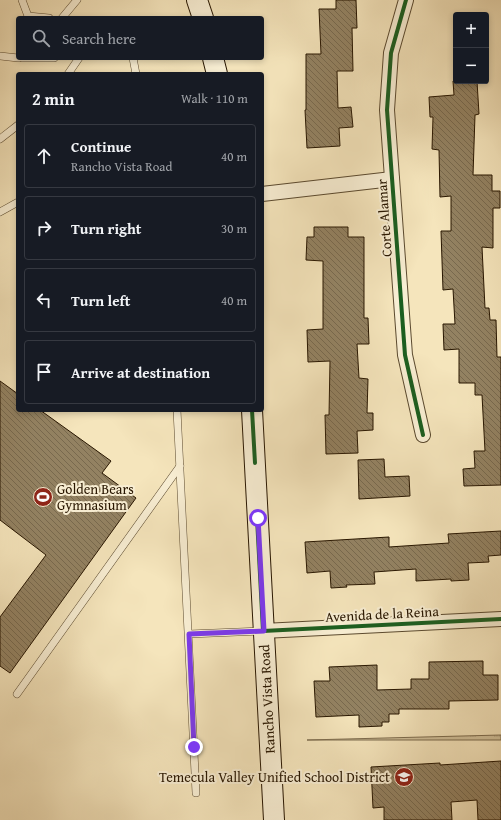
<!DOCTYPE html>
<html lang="en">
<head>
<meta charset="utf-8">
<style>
	body { margin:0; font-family:"Gentium Book Plus",serif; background:#20242c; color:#f1f3f6 }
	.controls { position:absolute; right:12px; top:12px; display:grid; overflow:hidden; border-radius:4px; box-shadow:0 2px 6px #0003 }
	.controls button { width:36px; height:36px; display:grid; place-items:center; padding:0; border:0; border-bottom:1px solid #363941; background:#171b24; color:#f1f3f6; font:20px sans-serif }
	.stop { position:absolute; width:12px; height:12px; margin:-9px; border:3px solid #7c3aed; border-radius:50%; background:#fff }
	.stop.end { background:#7c3aed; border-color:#fff; box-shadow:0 1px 4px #0008 }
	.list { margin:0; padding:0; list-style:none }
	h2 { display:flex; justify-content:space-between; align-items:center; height:52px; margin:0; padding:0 16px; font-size:17px }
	h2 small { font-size:13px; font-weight:400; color:#9ea1a6 }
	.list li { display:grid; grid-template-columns:26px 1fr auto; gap:12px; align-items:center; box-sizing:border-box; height:64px; margin:0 8px 8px; padding:0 8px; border:1px solid #363941; border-radius:4px }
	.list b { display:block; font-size:15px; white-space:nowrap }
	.list p { margin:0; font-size:13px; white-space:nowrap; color:#9ea1a6 }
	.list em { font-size:13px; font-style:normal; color:#9ea1a6 }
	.icon { flex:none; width:22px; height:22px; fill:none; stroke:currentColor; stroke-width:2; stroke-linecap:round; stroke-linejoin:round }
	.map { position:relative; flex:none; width:501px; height:820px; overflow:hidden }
	.search { position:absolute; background:#171b24; box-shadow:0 2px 6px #0003; left:16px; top:16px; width:248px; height:44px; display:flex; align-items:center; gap:10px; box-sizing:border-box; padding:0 14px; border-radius:4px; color:#9ea1a6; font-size:15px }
	.panel { position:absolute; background:#171b24; box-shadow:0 2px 6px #0003; left:16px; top:72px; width:248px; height:340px; border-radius:4px }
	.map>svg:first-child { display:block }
	.grass { fill:url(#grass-tufts); stroke:#7d6c4e }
	.building { fill:url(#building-back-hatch); stroke:#281600 }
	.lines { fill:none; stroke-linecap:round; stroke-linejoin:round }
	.service-casing { stroke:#5b4a2f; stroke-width:8 }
	.minor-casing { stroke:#5b4a2f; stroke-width:16 }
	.secondary-casing { stroke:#281600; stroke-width:22 }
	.service { stroke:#f8eed3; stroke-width:7 }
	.minor { stroke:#f8eed3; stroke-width:14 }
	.secondary { stroke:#f8eed3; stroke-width:20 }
	.cycleway-casing { stroke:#f8eed3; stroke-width:6 }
	.cycleway { stroke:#1b5e20; stroke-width:4 }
	.route { stroke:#7c3aed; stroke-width:5 }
	.labels { text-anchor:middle; stroke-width:4; stroke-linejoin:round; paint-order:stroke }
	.street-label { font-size:14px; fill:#281600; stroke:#f8eed3 }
	.poi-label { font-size:14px; fill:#281600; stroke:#f8eed3; text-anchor:start }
</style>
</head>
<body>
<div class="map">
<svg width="501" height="820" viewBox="0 0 501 820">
	<defs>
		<pattern id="grass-tufts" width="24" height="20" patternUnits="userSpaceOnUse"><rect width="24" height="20" fill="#d2c29c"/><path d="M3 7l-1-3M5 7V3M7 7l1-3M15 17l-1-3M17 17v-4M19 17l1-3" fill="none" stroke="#b4a685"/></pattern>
		<pattern id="building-back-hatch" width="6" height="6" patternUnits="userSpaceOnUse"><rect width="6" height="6" fill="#938262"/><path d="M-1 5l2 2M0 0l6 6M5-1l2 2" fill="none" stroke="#78694e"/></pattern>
	</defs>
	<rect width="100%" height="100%" fill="#f5e5bc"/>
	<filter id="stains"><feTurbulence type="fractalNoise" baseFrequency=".005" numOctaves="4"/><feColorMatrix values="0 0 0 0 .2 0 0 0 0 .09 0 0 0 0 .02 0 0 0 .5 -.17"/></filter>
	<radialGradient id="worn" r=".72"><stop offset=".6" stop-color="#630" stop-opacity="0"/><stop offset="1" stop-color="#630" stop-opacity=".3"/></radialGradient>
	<polygon class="grass" points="501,735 501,740 307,740"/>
	<g class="building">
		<polygon points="336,0 356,0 357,28 352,28 353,71 337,71 338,108 351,107 353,127 339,128 340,146 307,148 305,110 306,110 306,54 321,54 319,9 336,9"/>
		<polygon points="453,81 477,81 479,114 475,115 473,175 492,175 492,191 500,191 500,208 493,208 493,248 482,247 485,308 489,308 490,320 496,320 497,357 501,357 501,485 464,486 463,469 475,468 474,451 485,451 482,395 475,395 475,383 459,383 459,349 444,350 443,324 455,324 453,289 443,290 441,231 451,231 451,196 440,197 439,150 432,149 433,117 430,117 429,97 454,95"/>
		<polygon points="314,227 348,227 348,237 364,237 364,318 368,318 369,344 357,344 359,378 368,379 367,413 373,413 373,430 357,431 358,453 326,454 325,415 329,415 330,361 308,362 307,330 323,329 323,261 306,260 307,237 314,237"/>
		<polygon points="0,381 18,394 18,410 40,410 111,461 102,473 136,498 10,673 0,666 0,617 46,555 0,520"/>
		<polygon points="384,459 385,477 409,476 410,496 359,499 358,460"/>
		<polygon points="501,531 501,555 488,556 489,562 468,563 469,580 451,581 451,579 416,581 416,569 374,572 375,584 346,585 347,587 331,588 330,571 307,573 305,542 389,537 389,547 449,543 448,534"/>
		<polygon points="483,661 483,675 498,675 498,700 449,701 449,709 399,709 399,714 389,714 389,722 382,722 382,726 359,727 359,715 316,717 314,681 330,681 329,667 377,665 377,690 411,689 411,679 429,679 429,662"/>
		<polygon points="501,761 501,820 478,820 477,800 451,802 452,820 384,820 384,807 373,808 371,767 440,763 440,765"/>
	</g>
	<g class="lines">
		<g class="service-casing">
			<g id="service">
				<polyline points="22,0 28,16 49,18"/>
				<polyline points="62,18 77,0"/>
				<polyline points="0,56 18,58"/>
				<polyline points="22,58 54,58"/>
				<polyline points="133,58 136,74"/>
				<polyline points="68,74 79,58"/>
				<polyline points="0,139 18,125"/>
				<polyline points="0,212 18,202"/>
				<polyline points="177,410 196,793"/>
				<polyline points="189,634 263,631"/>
				<polyline points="17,694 180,466"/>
			</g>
		</g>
		<g class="minor-casing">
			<g id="minor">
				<polyline points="406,0 391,53 387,110 405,355 423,435"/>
				<polyline points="262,194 392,179"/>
				<polyline points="263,631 501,619"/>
			</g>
		</g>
		<g class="secondary-casing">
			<g id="secondary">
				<polyline points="197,0 203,18"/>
				<polyline points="213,58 217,74"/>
				<polyline points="252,410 274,820"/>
			</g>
		</g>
		<use href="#service" class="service"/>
		<use href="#minor" class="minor"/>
		<use href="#secondary" class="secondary"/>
		<g class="cycleway-casing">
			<g id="cycleway">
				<polyline points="406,0 391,53 387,110 405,355 423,435"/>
				<polyline points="252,410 255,463"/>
				<polyline points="257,518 263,631 501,619"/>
			</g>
		</g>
		<use href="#cycleway" class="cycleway"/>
	</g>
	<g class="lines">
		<polyline class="route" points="194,747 189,634 264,631 258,518"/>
	</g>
	<defs>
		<g id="stadium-disc" transform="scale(1)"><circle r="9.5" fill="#8f2418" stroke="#f8eed3"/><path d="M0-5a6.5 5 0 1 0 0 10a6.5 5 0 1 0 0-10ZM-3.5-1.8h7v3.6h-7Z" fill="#fff"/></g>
		<g id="school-disc" transform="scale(1)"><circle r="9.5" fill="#8f2418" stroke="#f8eed3"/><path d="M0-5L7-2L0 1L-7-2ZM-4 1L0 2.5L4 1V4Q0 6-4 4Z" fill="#fff"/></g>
	</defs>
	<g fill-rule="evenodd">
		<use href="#stadium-disc" x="43" y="497"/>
		<use href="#school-disc" x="404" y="777"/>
	</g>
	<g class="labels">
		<g class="street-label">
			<text transform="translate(384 218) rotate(-94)" y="5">Corte Alamar</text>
			<text transform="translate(382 614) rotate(-3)" y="5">Avenida de la Reina</text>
			<text transform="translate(267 699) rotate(-93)" y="5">Rancho Vista Road</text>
		</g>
		<g class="poi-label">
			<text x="57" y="494">Golden Bears<tspan x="57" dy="16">Gymnasium</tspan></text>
			<text x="390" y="782" text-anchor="end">Temecula Valley Unified School District</text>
		</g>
	</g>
	<rect width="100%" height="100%" filter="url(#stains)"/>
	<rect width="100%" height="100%" fill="url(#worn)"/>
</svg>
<div class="controls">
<button>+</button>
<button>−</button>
</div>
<div class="stop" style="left:258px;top:518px"></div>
<div class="stop end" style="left:194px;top:747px"></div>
<div class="search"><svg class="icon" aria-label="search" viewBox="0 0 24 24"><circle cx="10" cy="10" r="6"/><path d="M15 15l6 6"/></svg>Search here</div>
<section class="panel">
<h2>2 min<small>Walk · 110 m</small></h2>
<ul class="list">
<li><svg class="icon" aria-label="ahead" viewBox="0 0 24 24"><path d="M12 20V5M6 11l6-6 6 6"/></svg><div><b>Continue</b><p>Rancho Vista Road</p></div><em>40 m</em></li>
<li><svg class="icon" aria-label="right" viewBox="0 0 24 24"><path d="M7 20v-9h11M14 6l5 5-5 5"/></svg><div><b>Turn right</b></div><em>30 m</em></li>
<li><svg class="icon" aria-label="left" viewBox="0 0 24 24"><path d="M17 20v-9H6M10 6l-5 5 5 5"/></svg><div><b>Turn left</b></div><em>40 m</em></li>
<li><svg class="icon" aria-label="arrive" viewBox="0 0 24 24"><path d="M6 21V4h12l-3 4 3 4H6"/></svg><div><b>Arrive at destination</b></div></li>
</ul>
</section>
</div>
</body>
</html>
